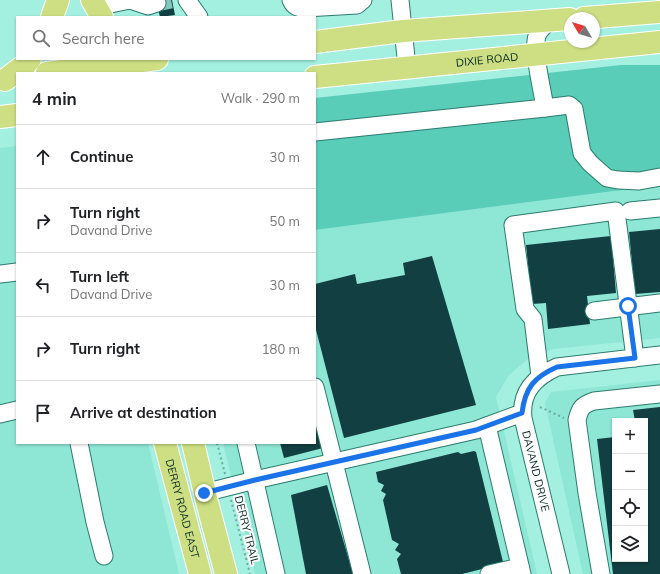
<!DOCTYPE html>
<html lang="en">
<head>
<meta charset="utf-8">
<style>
	body { margin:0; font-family:Mulish,sans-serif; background:#f2f2f2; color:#202124 }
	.controls { position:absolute; right:12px; bottom:12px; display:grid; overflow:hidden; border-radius:0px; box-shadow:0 1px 3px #0004 }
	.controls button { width:36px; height:36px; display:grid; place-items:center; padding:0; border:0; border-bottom:1px solid #e0e0e0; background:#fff; color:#202124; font:20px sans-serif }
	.compass { position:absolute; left:564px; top:12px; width:36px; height:36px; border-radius:50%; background:#fff; box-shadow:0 1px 3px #0004; rotate:308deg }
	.stop { position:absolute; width:12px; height:12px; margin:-9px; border:3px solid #1a73e8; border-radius:50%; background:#fff }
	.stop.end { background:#1a73e8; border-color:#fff; box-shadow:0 1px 4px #0008 }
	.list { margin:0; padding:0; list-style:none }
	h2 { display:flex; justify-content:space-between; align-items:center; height:52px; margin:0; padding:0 16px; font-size:17px }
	h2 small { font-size:13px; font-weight:400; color:#757577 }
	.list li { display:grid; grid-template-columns:26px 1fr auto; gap:12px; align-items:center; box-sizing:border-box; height:64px; padding:0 16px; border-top:1px solid #e0e0e0 }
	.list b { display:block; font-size:15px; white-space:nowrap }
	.list p { margin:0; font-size:13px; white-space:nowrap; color:#757577 }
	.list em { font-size:13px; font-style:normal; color:#757577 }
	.icon { flex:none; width:22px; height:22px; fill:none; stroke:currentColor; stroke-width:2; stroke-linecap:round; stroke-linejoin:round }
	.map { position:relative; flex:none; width:660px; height:574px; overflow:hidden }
	.search { position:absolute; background:#fff; box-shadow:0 1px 3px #0004; left:16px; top:16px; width:300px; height:44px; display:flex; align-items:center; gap:10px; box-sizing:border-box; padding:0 14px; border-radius:0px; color:#757577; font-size:15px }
	.panel { position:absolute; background:#fff; box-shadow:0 1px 3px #0004; left:16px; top:72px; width:300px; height:372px; border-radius:0px }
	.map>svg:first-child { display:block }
	.built { fill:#8ee6d5; fill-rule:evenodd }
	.green { fill:#5acdb9 }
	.building { fill:#123f41 }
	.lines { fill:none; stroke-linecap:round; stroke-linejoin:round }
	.minor-tunnel { stroke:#83c8ba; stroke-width:17; stroke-dasharray:17 8; stroke-linecap:butt }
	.minor-casing { stroke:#2b7b6e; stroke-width:19 }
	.major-casing { stroke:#fff; stroke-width:24 }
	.path { stroke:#6cab9f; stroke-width:2; stroke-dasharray:2 3; stroke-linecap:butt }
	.minor { stroke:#fff; stroke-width:17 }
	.major { stroke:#cddf82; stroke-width:22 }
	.route { stroke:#1a73e8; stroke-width:5 }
	.labels { text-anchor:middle; stroke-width:4; stroke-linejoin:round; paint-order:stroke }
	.street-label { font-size:11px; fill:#042620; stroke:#fff }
</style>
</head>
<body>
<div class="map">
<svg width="660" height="574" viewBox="0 0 660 574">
	<rect width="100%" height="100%" fill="#a3f0e1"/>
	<g class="built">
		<polygon points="17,146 17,443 148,443 179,574 0,574 0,148"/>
		<polygon points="660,185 660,338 553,349 529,358 509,375 496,397 537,574 255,574 223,443 315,443 315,230"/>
		<path d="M 660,380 L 660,574 L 583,574 L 545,403 L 551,392 ZM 615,421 L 645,421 L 645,559 L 615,559 Z"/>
	</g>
	<polygon class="green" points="621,65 660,65 660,185 315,230 315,98"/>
	<g class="building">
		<polygon points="156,0 172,0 175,15 160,17"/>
		<polygon points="660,229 660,292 635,294 629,232"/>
		<polygon points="611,236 616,293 587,296 590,324 548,329 546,303 532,304 526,245"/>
		<polygon points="432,256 476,405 344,438 315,326 315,284 355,274 357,284 405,275 403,263"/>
		<polygon points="660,407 660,574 613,574 597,439 615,437 615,559 645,559 645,421 635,421 633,410"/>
		<polygon points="315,416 323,448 284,458 280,443 315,443"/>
		<polygon points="474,451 476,452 503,562 486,568 462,574 401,574 397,559 401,554 395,550 399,544 392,540 383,500 386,494 381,491 384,485 378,482 376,472 458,452 461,454"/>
		<polygon points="327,485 353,574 306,574 291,495"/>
	</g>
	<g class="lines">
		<polyline class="minor-tunnel" points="157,3 171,0"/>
		<g class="minor-casing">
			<g id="minor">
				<polyline points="130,0 148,6 157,3"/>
				<polyline points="187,0 199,17"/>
				<path d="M 291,0 C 294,7 298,8 305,8 L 357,5 L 363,0"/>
				<polyline points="400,0 407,67"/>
				<polyline points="96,7 130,0"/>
				<polyline points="545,108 569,105 574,109 582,153 590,163 607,178 618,180 639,181 660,177"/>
				<path d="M 315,132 L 545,108 C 543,92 532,51 537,36 C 539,30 544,26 549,21"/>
				<polyline points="630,211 660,208"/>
				<polyline points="0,274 17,272"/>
				<polyline points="594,311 660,303"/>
				<polyline points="540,376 533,319 525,309 513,225 616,211 635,358"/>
				<polyline points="315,387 362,574"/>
				<polyline points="0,414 17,410"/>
				<polyline points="487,426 522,574"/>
				<polyline points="79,443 95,522 104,556"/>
				<polyline points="246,443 276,574"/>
				<polyline points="204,493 255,480 476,430 522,413"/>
				<polyline points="489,574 520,567"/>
				<path d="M 561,574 L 523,418 C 520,392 535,377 557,367 L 660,355"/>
				<path d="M 601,574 L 587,493 L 577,420 C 580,408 582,405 594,401 L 660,394"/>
			</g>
		</g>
		<g class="major-casing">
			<g id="major">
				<polyline points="92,0 102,17"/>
				<polyline points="52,17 58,0"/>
				<polyline points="584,18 660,12"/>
				<polyline points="315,42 403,31 570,19"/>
				<polyline points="47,73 157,59"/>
				<path id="s1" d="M 315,77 L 660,42"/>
				<polyline points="5,80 26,64 30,59"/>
				<polyline points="0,117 17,115"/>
				<path id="s2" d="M 165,443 L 200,574"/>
				<polyline points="193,443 207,502 226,574"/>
			</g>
		</g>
		<g class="path">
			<polyline points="540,407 564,418"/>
			<polyline points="217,443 225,474"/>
			<polyline points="231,500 250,574"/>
		</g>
		<use href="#minor" class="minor"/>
		<use href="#major" class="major"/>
	</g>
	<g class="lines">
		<path class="route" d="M 204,493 L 255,480 L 476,430 L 522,413 C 525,388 534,377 557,367 L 635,358 L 628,306"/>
	</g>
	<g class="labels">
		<g class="street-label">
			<text dy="4" stroke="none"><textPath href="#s1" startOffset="173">DIXIE ROAD</textPath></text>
			<text transform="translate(536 471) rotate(76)" y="4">DAVAND DRIVE</text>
			<text dy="4" stroke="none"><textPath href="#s2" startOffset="68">DERRY ROAD EAST</textPath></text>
			<text transform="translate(247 530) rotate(76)" y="4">DERRY TRAIL</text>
		</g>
	</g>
</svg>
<div class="controls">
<button>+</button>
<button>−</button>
<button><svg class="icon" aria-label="locate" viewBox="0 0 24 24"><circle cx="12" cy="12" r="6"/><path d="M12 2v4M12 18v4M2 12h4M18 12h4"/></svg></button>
<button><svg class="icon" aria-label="layers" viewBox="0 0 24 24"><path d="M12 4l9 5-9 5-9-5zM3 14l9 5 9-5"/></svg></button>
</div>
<svg class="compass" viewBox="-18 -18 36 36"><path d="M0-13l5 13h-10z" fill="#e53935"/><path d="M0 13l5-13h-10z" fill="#757577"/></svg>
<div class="stop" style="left:628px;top:306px"></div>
<div class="stop end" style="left:204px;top:493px"></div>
<div class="search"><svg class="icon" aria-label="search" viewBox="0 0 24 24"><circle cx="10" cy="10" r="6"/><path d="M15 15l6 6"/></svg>Search here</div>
<section class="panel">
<h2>4 min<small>Walk · 290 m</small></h2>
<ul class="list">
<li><svg class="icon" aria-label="ahead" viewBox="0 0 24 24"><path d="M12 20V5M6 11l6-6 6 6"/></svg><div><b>Continue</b></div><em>30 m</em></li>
<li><svg class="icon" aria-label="right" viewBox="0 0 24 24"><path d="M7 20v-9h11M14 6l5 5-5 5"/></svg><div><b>Turn right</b><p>Davand Drive</p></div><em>50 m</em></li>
<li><svg class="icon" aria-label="left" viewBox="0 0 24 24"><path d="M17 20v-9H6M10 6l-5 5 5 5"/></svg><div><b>Turn left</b><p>Davand Drive</p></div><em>30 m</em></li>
<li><svg class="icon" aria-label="right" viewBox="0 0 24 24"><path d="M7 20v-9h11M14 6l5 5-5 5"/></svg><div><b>Turn right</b></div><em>180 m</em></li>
<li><svg class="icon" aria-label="arrive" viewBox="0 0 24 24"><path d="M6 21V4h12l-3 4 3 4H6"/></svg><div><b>Arrive at destination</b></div></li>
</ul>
</section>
</div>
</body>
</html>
